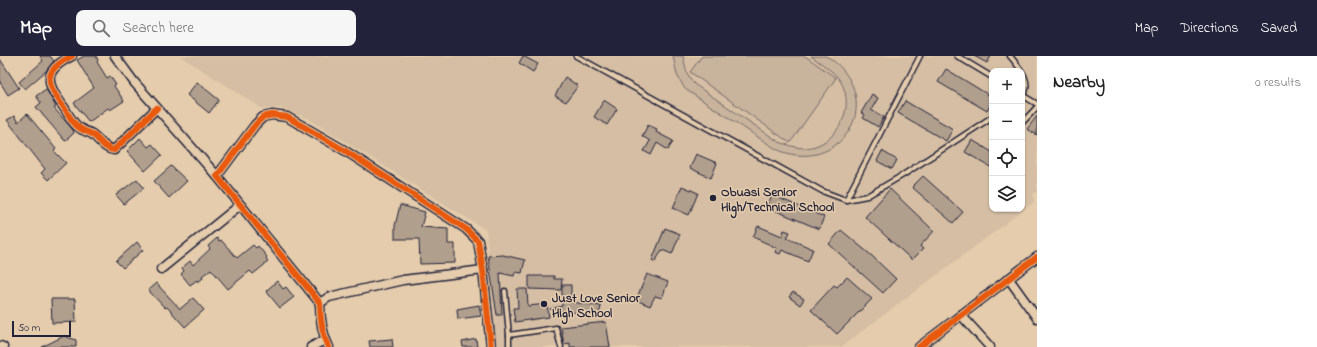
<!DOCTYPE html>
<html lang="en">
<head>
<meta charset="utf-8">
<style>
	body { margin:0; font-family:"Indie Flower",sans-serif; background:#f6f6f6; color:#222 }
	.controls { position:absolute; right:12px; top:12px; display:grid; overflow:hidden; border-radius:8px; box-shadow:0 1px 3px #0004 }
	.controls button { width:36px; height:36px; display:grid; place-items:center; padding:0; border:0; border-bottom:1px solid #e0e0e0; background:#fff; color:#222; font:20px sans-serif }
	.scale { position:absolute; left:12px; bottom:10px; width:59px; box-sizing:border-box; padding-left:4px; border:2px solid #22223b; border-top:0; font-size:11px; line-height:14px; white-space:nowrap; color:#22223b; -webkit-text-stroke:3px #e4ccac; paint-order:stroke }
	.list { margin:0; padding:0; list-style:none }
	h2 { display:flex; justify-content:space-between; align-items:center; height:52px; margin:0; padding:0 16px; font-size:17px }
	h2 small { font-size:13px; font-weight:400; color:#767676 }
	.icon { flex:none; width:22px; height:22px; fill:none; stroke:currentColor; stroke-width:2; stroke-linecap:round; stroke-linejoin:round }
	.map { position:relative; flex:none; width:1037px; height:291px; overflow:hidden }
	header { display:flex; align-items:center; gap:24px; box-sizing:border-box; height:56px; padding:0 20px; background:#22223b; color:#fff }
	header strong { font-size:19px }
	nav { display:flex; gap:22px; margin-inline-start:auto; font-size:14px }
	.search { width:280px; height:36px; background:#f6f6f6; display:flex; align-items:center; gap:10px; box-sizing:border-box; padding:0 14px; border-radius:8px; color:#767676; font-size:15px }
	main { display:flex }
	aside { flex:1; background:#fff }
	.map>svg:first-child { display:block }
	.built { fill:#d5bea3; fill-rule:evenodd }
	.green { fill:#c8b39c; stroke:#756a6c }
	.building { fill:#b19f8e; stroke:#22223b }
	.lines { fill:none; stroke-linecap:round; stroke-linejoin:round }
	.service-casing { stroke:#22223b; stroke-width:7 }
	.minor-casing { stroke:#22223b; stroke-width:11 }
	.service { stroke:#e4ccac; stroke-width:4 }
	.minor { stroke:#e4ccac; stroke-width:8 }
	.cycleway-casing { stroke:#e4ccac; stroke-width:8 }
	.cycleway { stroke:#e8590c; stroke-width:6 }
	.poi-dot { fill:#22223b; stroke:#e4ccac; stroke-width:1.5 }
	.labels { text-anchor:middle; stroke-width:3; stroke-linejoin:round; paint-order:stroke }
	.poi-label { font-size:13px; font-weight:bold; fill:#22223b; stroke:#e4ccac; text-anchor:start }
</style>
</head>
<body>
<header>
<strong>Map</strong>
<div class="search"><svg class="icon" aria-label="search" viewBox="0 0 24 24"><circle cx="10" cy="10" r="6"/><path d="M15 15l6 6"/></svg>Search here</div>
<nav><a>Map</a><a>Directions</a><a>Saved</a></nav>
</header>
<main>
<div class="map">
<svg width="1037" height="291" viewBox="0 0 1037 291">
	<rect width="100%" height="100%" fill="#e4ccac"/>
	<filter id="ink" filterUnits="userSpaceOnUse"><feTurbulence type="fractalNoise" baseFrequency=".025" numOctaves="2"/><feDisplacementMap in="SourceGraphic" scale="8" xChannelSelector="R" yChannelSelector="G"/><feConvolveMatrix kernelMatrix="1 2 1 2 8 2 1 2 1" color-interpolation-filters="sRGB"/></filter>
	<g filter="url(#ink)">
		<path class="built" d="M 180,0 L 1037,0 L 1037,135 L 1033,138 L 1034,146 L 841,291 L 496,291 L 486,174 L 309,63 L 280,52 L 263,53 ZM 992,15 L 1022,15 L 1022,153 L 992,153 Z"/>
		<g class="green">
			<path d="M 673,0 L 683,0 L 687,17 L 694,28 L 779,86 C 788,89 796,92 806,92 C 837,89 856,53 841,26 C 834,15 821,8 811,0 C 815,0 822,0 826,0 C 832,3 839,9 843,14 C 881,61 831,119 776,93 L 685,33 L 677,19 Z"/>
			<polygon points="702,0 805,0 836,22 790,87 690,16"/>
		</g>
		<g class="building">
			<polygon points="40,0 50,0 54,5 46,15 25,33 19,26 43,5"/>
			<polygon points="84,0 96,0 98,4 97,6 107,22 110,20 116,29 114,30 124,45 110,54 108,52 89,66 74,47 94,32 77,4"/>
			<polygon points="523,0 538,8 533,16 519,7"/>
			<polygon points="974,0 991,0 987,7"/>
			<polygon points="0,3 19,32 8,39 0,26"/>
			<polygon points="946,13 992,41 992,46 987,55 938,26"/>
			<polygon points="565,21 578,30 566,46 555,40"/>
			<polygon points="197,26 219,44 209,57 187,39"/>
			<polygon points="46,33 56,51 54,52 73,74 74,77 65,85 36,51 41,47 36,40"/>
			<polygon points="872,38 878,42 871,54 884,61 878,71 863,62 865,59 861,57"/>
			<polygon points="604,44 617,53 607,69 594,61"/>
			<polygon points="905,45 953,73 946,85 898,57"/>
			<polygon points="27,58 56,93 54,95 66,107 48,124 41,117 45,113 7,64 14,60 18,66"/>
			<polygon points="1037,60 1037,79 1027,73"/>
			<polygon points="648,69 657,73 656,76 673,85 668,94 657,87 651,99 644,95 650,85 642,80"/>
			<polygon points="140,82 148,91 152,88 162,99 145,115 127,95"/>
			<polygon points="972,84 992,96 992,112 965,96"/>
			<polygon points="882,95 897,104 892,113 877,105"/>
			<polygon points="696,98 717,107 711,122 690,112"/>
			<polygon points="171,110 187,125 169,142 154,125"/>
			<polygon points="923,120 963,156 953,167 912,131"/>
			<polygon points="137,123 144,132 124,148 116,139"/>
			<polygon points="682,130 698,137 689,159 673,152"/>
			<polygon points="890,133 934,175 920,190 923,193 912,204 865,161"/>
			<polygon points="772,139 824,161 819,173 767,151"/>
			<polygon points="400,149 425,156 421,171 448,173 448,188 455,188 455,207 420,208 419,183 395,183 395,170"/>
			<polygon points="758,170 782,180 784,174 790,176 787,182 813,193 808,205 782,194 780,198 775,196 777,192 753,181"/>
			<polygon points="665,172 680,178 672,198 662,194 655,206 652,204"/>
			<polygon points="841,174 872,200 896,223 883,237 829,188"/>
			<polygon points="217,182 219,185 221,184 237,202 253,189 256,192 258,190 267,201 266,202 268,206 253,218 250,215 228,233 211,213 202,220 203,222 198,226 197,224 190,229 181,218 184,215 182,212 190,205 193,209 210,193 208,190"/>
			<polygon points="137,186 143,194 123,212 116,205"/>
			<polygon points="503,199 525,204 522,217 515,216 514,220 500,217 502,259 497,259 488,200"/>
			<polygon points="647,218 668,226 662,242 655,240 650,250 636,244"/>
			<polygon points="529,220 554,220 554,223 562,223 561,234 529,233"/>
			<polygon points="847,221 872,243 837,278 811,254 834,229 837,231"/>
			<polygon points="277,225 283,233 286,231 294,241 280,252 266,235"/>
			<polygon points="156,227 180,253 193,242 204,254 185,271 167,251 165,252 148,234"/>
			<polygon points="562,229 571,229 571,246 601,250 599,260 550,253 562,250"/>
			<polygon points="517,233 527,233 528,250 547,248 549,261 515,266 513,252 518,252"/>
			<polygon points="793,236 804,243 800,249 789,241"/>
			<polygon points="51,243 75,243 76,266 52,267"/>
			<polygon points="479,249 481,260 458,263 457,253"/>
			<polygon points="606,266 610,291 570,291 570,287 564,288 561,271"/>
			<polygon points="64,280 76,284 76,291 42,291"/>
			<polygon points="392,283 393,291 370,291 369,285"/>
			<polygon points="476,283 477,291 463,291 462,286"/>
		</g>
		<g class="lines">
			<g class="service-casing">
				<g id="service">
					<polyline points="576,0 822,135 846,144 867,140 903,119 992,61"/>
					<polyline points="957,0 992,21"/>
					<path d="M 1010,0 C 1019,11 1034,27 1022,41"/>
					<polyline points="1022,39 1037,48"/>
					<polyline points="1022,67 1037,51"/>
					<polyline points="846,144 920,0"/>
					<polyline points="505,235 509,279"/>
					<polyline points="509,291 509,279 556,272 561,291"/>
				</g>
			</g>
			<g class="minor-casing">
				<g id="minor">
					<path d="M 72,0 C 39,16 48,29 65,53 C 69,60 75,71 83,74 C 86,76 89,76 92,78 C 99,83 104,93 114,94 L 157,52"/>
					<polyline points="115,0 134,26 217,120"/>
					<polyline points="161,213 240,149"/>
					<polyline points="1009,223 1037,262"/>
					<polyline points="320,247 329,241 403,224 483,214"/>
					<polyline points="961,259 990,291"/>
					<polyline points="0,290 3,291"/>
					<polyline points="311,291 325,284"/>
					<path d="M 329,291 C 322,278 320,261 320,247 L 217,120 L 255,69 L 263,61 L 272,59 L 287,61 L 344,94 L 466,173 L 478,185 L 483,214 L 491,291"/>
					<polyline points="919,291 1037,201"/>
				</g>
			</g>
			<use href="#service" class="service"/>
			<use href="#minor" class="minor"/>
			<g class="cycleway-casing">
				<g id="cycleway">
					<path d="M 72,0 C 39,16 48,29 65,53 C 69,60 75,71 83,74 C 86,76 89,76 92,78 C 99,83 104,93 114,94 L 157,52"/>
					<path d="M 329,291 C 322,278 320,261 320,247 L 217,120 L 255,69 L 263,61 L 272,59 L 287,61 L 344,94 L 466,173 L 478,185 L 483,214 L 491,291"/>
					<polyline points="919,291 1037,201"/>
				</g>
			</g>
			<use href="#cycleway" class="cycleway"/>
		</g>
	</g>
	<g class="poi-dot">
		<circle cx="713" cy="142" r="4"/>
		<circle cx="544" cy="248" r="4"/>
	</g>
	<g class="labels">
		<g class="poi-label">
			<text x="721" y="140">Obuasi Senior<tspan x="721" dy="15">High/Technical School</tspan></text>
			<text x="552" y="246">Just Love Senior<tspan x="552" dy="15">High School</tspan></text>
		</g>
	</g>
</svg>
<div class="controls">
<button>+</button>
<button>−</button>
<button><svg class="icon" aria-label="locate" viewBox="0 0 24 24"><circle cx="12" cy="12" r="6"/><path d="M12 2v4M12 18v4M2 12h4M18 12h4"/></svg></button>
<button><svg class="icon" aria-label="layers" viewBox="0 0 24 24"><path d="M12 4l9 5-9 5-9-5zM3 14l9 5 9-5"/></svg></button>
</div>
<div class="scale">50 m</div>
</div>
<aside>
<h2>Nearby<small>0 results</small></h2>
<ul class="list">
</ul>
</aside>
</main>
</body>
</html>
